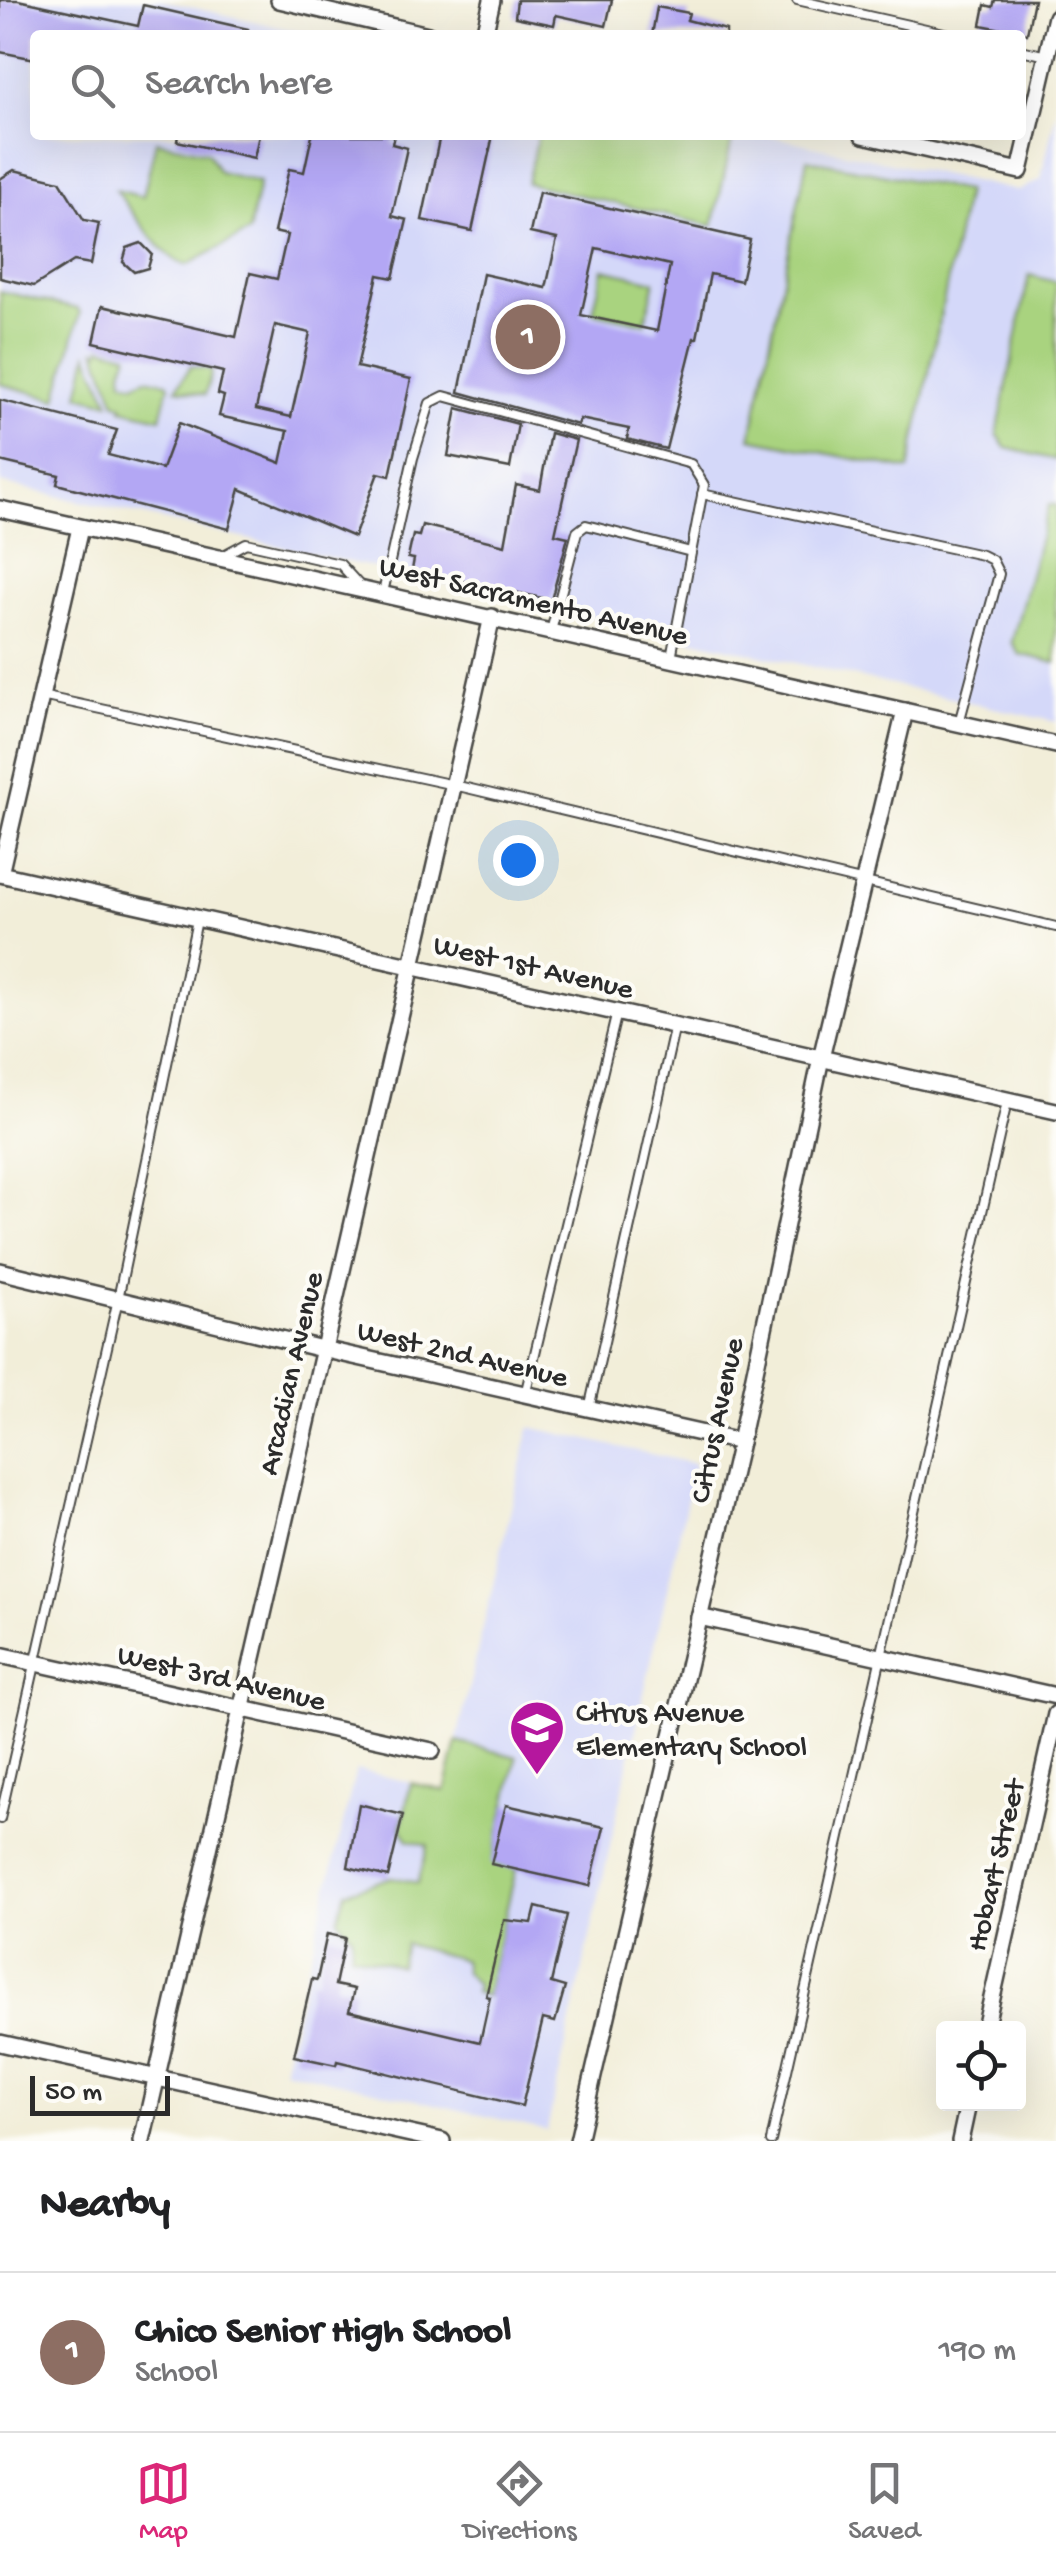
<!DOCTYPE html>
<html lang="en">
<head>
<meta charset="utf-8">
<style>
	body { margin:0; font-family:"Gochi Hand",sans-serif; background:#f6f6f6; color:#202124 }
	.controls { position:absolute; right:30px; bottom:30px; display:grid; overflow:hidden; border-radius:10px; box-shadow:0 10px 40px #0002 }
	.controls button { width:90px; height:90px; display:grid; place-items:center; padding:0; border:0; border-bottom:2px solid #e0e0e0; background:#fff; color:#202124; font:50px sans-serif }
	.scale { position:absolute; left:30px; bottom:25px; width:140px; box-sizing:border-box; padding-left:10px; border:5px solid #2b2b2b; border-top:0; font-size:28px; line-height:35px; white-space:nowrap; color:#2b2b2b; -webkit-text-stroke:8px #fdfcf7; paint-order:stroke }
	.you { position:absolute; left:518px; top:860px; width:35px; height:35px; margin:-25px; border:8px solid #fff; border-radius:50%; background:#1a73e8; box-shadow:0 0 0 15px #1a73e833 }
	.badge { display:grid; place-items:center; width:65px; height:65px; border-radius:50%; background:#db2777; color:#fff; font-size:32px; font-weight:700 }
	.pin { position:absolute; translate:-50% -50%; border:5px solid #fff; box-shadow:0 2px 10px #0006 }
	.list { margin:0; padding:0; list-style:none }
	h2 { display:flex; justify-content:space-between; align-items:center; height:130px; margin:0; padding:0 40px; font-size:42px }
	h2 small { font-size:32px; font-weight:400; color:#757577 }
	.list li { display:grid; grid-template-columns:65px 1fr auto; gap:30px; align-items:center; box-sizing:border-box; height:160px; padding:0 40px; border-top:2px solid #e0e0e0 }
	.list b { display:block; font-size:38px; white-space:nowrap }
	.list p { margin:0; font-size:32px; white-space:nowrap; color:#757577 }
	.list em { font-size:32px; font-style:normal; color:#757577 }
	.icon { flex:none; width:55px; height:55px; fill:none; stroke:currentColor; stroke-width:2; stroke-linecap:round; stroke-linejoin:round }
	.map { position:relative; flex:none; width:1056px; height:2141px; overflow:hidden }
	.search { position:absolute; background:#fff; box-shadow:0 10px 40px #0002; left:30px; right:30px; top:30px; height:110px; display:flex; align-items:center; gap:25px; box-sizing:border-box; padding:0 35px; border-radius:10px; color:#757577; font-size:38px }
	.sheet { height:290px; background:#fff }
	nav { display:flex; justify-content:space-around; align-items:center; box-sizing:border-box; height:140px; border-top:2px solid #e0e0e0; background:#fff; font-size:28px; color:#757577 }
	nav a { display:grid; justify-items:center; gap:5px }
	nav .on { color:#db2777 }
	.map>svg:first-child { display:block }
	.built { fill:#d4d8f9 }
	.green { fill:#a9d37f; stroke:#6a7f55; stroke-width:2.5 }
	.building { fill:#b3a7f4; fill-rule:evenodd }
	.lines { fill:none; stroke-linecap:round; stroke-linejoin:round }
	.lane-casing { stroke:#494845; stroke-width:12 }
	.street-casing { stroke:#494845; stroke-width:20 }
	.lane { stroke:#fff; stroke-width:8 }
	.street { stroke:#fff; stroke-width:15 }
	.labels { text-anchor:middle; stroke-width:8; stroke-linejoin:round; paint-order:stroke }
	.street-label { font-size:30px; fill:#2b2b2b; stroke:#fdfcf7 }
	.poi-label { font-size:30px; fill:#2b2b2b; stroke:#fdfcf7; text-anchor:start }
</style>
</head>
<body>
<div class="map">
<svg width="1056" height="2141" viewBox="0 0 1056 2141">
	<rect width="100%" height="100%" fill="#fdfcf7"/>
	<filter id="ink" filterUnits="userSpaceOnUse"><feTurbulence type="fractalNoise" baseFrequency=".01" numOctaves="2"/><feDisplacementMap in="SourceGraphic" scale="20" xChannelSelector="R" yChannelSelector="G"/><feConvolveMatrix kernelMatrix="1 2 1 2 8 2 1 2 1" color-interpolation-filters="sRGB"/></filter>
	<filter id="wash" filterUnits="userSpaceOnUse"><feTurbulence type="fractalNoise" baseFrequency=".0048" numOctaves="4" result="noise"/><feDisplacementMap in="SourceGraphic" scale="40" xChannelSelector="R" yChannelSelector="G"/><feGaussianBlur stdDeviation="2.25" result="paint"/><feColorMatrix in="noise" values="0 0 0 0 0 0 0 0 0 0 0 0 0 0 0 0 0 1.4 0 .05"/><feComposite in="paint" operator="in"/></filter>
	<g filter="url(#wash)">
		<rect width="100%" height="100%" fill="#f2eed9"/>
		<g class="built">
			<polygon points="0,0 160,0 314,35 35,35 35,135 764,135 1018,191 1041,179 1056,111 1056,722 0,483"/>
			<polygon points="530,1427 695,1464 547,2130 283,2069 356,1770 445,1790"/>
		</g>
		<g class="green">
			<polygon points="538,135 733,135 713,226 527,183"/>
			<path d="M 156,141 L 207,152 L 219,172 L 259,182 L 249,232 L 187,265 C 165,262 130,209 116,190 L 143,197 Z"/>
			<polygon points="807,159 966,191 909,470 751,438"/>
			<polygon points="603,269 655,281 645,323 593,312"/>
			<polygon points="1029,275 1056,282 1056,460 1006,448 997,434"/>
			<polygon points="0,291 78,309 80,313 57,399 0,384"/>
			<polygon points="101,347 128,354 122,371 123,380 134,384 146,378 167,382 169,385 161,418 122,409 123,405 116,403 96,350 100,352"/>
			<polygon points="88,354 110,403 79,395"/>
			<polygon points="191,366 212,370 205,395 176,389"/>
			<polygon points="1049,505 1056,505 1056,663 1019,654 1012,642"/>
			<polygon points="457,1742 517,1757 492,1863 516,1869 486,1996 474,1992 476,1985 465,1972 463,1960 405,1944 400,1966 351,1954 352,1936 338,1919 346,1892 392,1877 418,1883 428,1845 408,1840 401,1828 411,1783 445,1791"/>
		</g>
		<g id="blocks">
			<g class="building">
				<polygon points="0,0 18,0 138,26 143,5 248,29 247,35 35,35 35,59 0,52"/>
				<polygon points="517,0 612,0 606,26 556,15 554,25 515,17"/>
				<polygon points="995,0 1034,0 1027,34 981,25 985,5 993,7"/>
				<polygon points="657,7 689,13 687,20 726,30 726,35 652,35"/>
				<polygon points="178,135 259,135 254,158 177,141"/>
				<path d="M 312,135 L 394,135 L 392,144 L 407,148 L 392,216 L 407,220 L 393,278 L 378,275 L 357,367 L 411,379 L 390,476 L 378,473 L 354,537 L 240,489 L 229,529 L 57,484 L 59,475 L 0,461 L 0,400 L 117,430 L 108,455 L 162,469 L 179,423 L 281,463 L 288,431 L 219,416 L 224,396 L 218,394 L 223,372 L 94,342 L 102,306 L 236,337 L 250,273 L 277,279 L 287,235 L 274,232 L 289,169 L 304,172 ZM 275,325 L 310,333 L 291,417 L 256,409 Z"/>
				<polygon points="440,135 493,135 472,231 422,220"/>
				<polygon points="14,170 60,181 84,220 99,223 91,264 74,261 34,286 0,278 0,179"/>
				<path d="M 539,192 L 750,240 L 741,281 L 710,274 L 697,338 L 694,338 L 666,449 L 627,439 L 629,429 L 580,419 L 578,425 L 459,392 L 483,274 L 546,288 L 557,239 L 530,233 ZM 596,248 L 670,265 L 657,331 L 581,315 Z"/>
				<polygon points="141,243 152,254 148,268 134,272 123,262 127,248"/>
				<polygon points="457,408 518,424 510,468 448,456"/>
				<polygon points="550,433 576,440 555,534 568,537 551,600 412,570 414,559 408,558 413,535 419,536 422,525 505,545 516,485 540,490"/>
				<polygon points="359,1804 403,1815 388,1877 348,1867"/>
				<polygon points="506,1805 604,1827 590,1886 491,1864"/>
				<polygon points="536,1907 567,1915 551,1983 565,1987 555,2022 543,2019 522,2106 337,2061 336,2065 294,2056 312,1979 317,1980 327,1934 345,1938 335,1985 354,1989 349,2011 480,2042 490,1997 486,1996 504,1920 532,1923"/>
			</g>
		</g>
	</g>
	<g filter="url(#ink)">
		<use href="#blocks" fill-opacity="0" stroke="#494845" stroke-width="2.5"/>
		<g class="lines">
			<g class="lane-casing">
				<g id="lane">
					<polyline points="797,0 953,35"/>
					<polyline points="1021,50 1047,56"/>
					<polyline points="702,494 982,555 992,560 999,574 959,723"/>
					<polyline points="220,557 246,543 340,564 360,586"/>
					<polyline points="383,593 413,458 430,403 444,396 691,464 704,485 671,658"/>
					<polyline points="551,631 577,532 586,525 691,552"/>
					<polyline points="41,696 454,785 1056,927"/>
					<polyline points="525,1395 617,1012"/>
					<polyline points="589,1409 675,1025"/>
					<polyline points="0,1819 118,1299 197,920"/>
					<polyline points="771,2141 1007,1102"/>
				</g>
			</g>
			<g class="street-casing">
				<g id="street">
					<polyline points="279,0 428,35"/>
					<polyline points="484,35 492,0"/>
					<polyline points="863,135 1020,171 1056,17"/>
					<polyline points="0,509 1056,745"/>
					<polyline points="0,874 1056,1111"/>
					<polyline points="0,874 80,528"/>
					<polyline points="0,1271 322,1349 740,1442"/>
					<polyline points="699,1617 1056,1696"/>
					<polyline points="0,1655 432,1751"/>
					<polyline points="985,2029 1056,1714"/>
					<polyline points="0,2043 442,2141"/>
					<polyline points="142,2141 492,617"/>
					<polyline points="578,2141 740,1442 821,1058 905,711"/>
					<polyline points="960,2141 968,2104"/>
				</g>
			</g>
			<use href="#lane" class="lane"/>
			<use href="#street" class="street"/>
		</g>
	</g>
	<defs>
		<g id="school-pin" transform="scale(2.875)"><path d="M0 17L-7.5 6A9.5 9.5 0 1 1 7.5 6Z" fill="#b5179e" stroke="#fdfcf7"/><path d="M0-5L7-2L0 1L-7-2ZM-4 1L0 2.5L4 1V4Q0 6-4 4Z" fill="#fff"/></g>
	</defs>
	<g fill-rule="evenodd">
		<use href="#school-pin" x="537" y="1728"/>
	</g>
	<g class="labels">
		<g class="street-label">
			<text transform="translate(534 599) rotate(13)" y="10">West Sacramento Avenue</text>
			<text transform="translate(534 965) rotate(13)" y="10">West 1st Avenue</text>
			<text transform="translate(463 1352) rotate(13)" y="10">West 2nd Avenue</text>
			<text transform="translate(289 1373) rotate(-77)" y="10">Arcadian Avenue</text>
			<text transform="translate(715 1420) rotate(-78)" y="10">Citrus Avenue</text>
			<text transform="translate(222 1676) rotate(13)" y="10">West 3rd Avenue</text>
			<text transform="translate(994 1865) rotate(-77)" y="10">Hobart Street</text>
		</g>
		<g class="poi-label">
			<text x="576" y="1721">Citrus Avenue<tspan x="576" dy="34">Elementary School</tspan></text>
		</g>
	</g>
</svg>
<div class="controls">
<button><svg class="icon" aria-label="locate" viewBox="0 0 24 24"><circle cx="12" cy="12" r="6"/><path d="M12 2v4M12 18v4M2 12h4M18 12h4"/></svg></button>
</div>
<div class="scale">50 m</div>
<div class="you"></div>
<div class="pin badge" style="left:528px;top:337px;background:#8d6e63">1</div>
<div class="search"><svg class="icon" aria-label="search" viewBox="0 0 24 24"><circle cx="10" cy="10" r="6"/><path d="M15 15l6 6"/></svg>Search here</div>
</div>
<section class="sheet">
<h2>Nearby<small></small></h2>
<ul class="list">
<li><span class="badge" style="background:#8d6e63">1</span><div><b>Chico Senior High School</b><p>School</p></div><em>190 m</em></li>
</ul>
</section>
<nav>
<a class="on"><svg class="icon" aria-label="map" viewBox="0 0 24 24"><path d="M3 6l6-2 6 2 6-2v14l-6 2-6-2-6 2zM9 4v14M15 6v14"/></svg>Map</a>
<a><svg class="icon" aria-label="directions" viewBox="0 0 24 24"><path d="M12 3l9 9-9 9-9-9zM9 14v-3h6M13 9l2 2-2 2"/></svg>Directions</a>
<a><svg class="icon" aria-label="saved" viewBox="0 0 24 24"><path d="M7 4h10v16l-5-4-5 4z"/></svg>Saved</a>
</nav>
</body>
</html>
